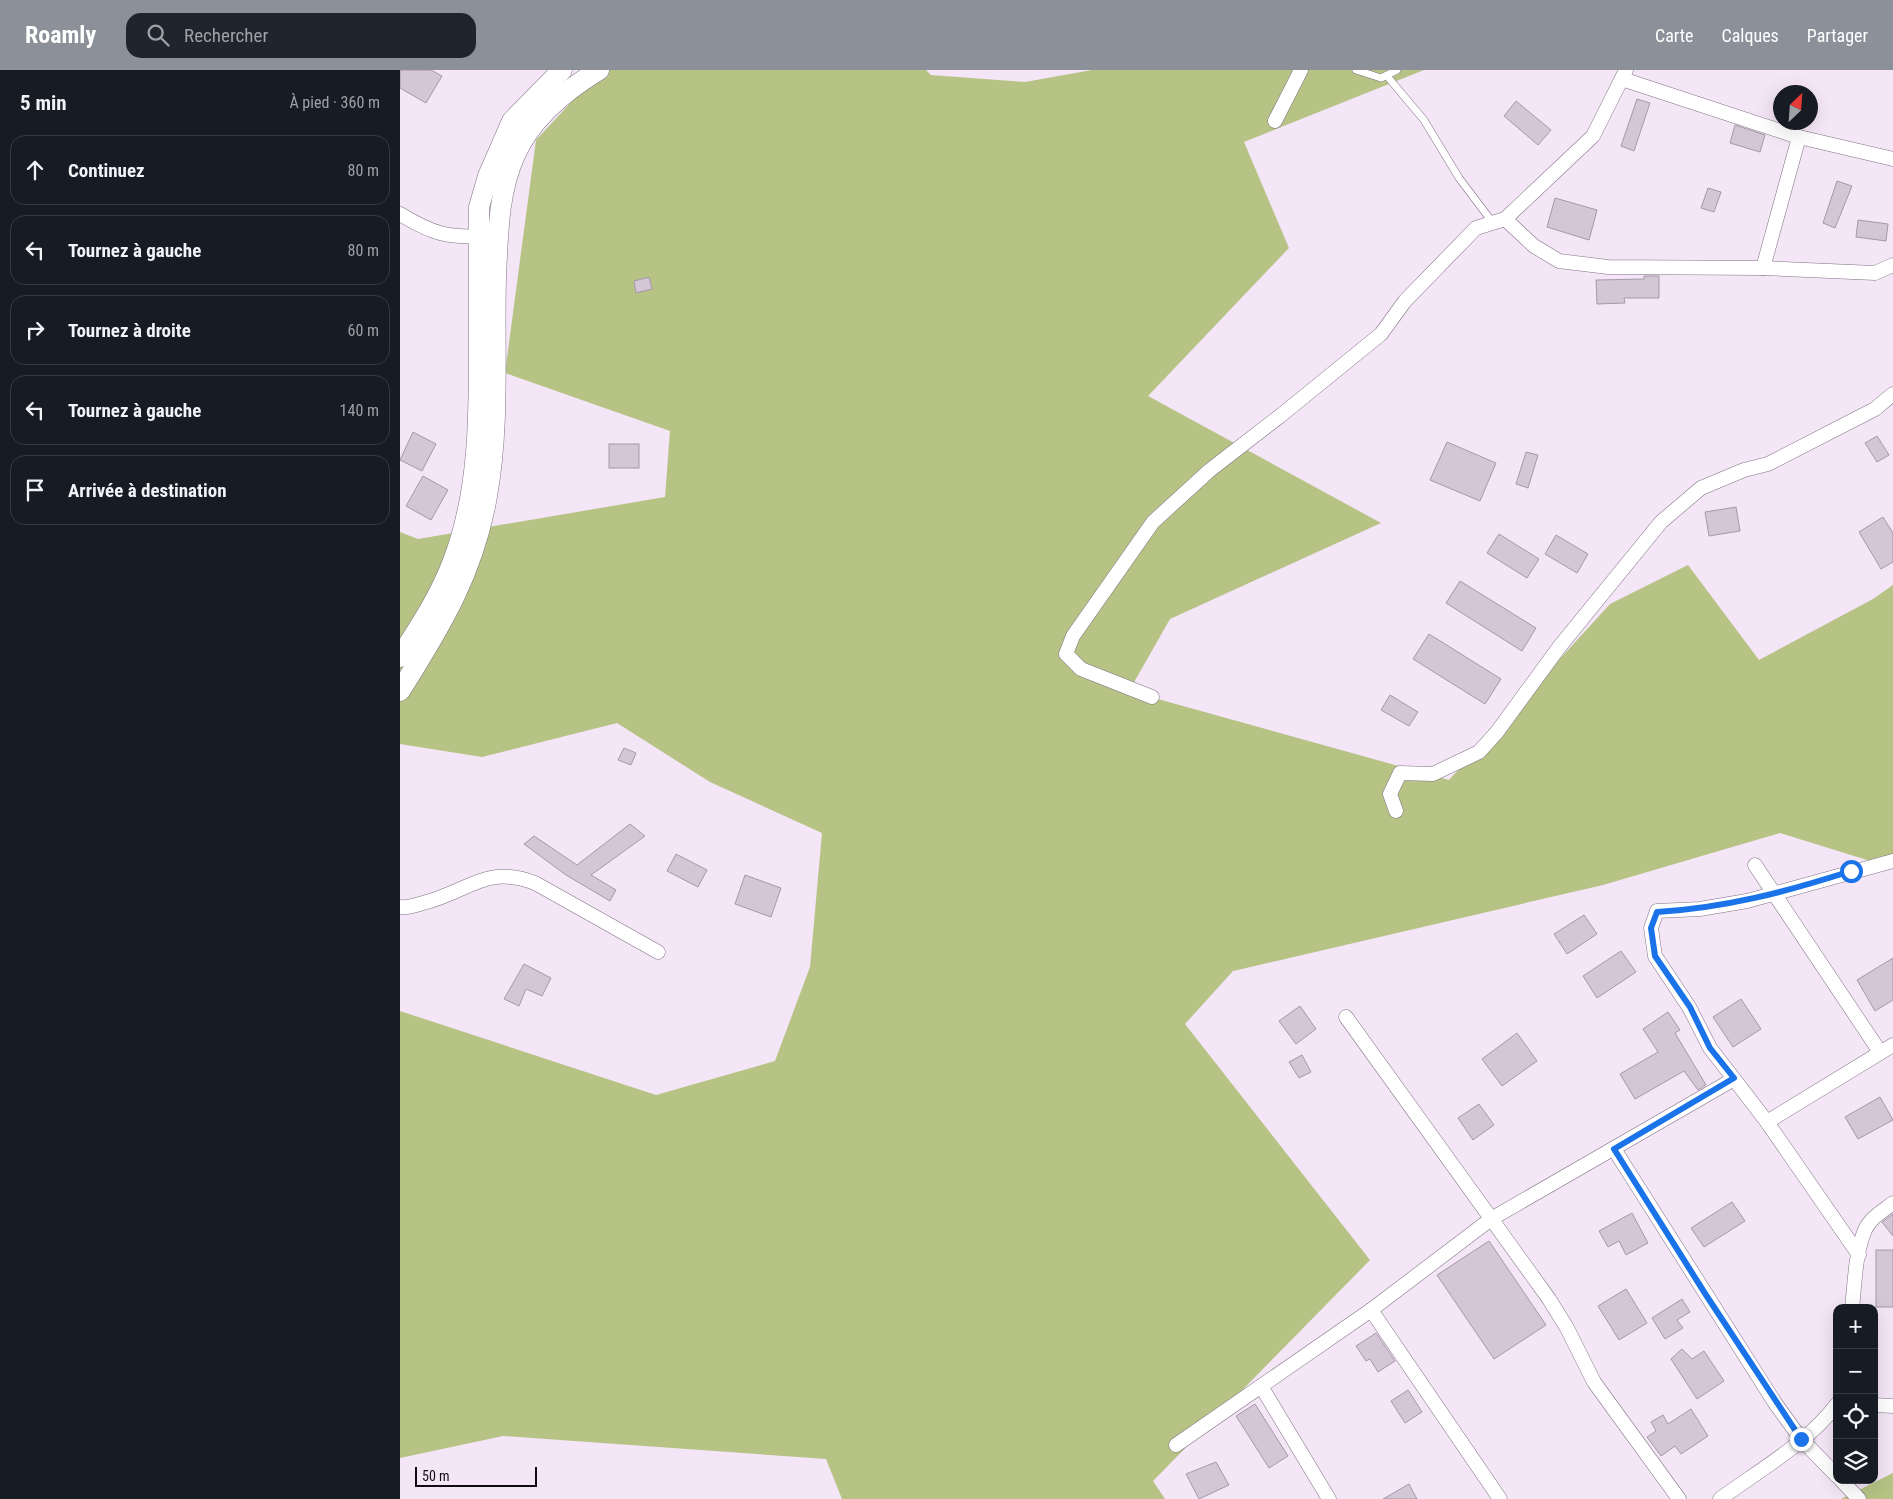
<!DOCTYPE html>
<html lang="fr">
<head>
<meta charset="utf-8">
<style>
	body { margin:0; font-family:"Roboto Condensed",sans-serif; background:#20242c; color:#f1f3f6 }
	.controls { position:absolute; right:15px; bottom:15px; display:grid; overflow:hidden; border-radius:10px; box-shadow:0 5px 20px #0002 }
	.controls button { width:45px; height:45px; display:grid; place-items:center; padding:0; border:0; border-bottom:1px solid #363941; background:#171b24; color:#f1f3f6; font:25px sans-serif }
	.compass { position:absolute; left:1373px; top:15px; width:45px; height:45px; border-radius:50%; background:#171b24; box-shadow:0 5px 20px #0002; rotate:25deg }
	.scale { position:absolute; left:15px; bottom:12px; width:122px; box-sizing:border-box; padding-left:5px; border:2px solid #100b11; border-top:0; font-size:14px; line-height:18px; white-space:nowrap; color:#100b11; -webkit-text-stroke:4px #f4e5f7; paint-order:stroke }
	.stop { position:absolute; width:15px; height:15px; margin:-11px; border:4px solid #1a73e8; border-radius:50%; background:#fff }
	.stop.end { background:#1a73e8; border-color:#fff; box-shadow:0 1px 5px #0008 }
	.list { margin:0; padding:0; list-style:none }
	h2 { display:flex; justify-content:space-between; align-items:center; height:65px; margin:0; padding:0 20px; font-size:21px }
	h2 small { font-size:16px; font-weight:400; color:#9ea1a6 }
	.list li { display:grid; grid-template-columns:32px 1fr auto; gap:15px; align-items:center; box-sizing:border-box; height:70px; margin:0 10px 10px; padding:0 10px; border:1px solid #363941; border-radius:15px }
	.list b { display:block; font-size:19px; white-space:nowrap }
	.list em { font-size:16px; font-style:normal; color:#9ea1a6 }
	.icon { flex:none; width:28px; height:28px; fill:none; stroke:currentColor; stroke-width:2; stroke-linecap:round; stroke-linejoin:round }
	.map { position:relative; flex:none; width:1493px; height:1429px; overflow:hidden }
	header { display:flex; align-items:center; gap:30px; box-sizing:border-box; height:70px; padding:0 25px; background:#8c9099; color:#fff }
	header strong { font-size:24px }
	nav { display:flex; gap:28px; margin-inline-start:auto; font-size:18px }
	.search { width:350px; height:45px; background:#20242c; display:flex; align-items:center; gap:12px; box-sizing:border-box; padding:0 18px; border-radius:15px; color:#9ea1a6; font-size:19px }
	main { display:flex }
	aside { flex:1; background:#171b24 }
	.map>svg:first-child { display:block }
	.forest { fill:#b6c384 }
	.building { fill:#d4c5d7; stroke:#a698a9 }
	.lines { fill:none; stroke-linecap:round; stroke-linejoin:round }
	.lane-casing { stroke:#7f7282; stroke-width:8 }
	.street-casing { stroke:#7f7282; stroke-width:15 }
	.secondary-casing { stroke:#7f7282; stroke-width:21 }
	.lane { stroke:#fff; stroke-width:7 }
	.street { stroke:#fff; stroke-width:14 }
	.secondary { stroke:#fff; stroke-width:20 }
	.route { stroke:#1a73e8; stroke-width:6 }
</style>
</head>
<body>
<header>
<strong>Roamly</strong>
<div class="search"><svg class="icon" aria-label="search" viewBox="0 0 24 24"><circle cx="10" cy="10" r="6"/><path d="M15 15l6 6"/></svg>Rechercher</div>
<nav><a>Carte</a><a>Calques</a><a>Partager</a></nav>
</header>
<main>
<aside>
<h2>5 min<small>À pied · 360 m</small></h2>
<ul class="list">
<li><svg class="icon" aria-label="ahead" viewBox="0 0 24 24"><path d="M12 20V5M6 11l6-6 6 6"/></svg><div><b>Continuez</b></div><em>80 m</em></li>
<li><svg class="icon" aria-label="left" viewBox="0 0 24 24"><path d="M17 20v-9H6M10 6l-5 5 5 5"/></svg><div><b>Tournez à gauche</b></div><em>80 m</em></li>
<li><svg class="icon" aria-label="right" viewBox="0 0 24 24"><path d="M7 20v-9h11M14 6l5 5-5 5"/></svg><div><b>Tournez à droite</b></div><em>60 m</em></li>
<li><svg class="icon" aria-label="left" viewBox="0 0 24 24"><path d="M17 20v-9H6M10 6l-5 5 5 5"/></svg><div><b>Tournez à gauche</b></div><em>140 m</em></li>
<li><svg class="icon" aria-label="arrive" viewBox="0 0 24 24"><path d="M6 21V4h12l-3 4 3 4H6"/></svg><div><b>Arrivée à destination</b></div></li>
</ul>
</aside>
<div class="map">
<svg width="1493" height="1429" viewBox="0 0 1493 1429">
	<rect width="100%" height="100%" fill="#f4e5f7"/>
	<g class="forest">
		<polygon points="201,0 526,0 531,5 625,12 692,0 1024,0 844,72 889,178 748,326 981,453 770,549 729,621 1049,710 1210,534 1288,495 1359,590 1473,529 1493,515 1493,798 1380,763 1203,815 833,901 785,954 970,1190 753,1411 765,1429 442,1429 426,1389 103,1366 0,1388 0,941 256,1025 375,991 410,897 422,763 310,712 217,653 82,687 0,674 0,462 18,469 265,427 270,361 105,303 136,70"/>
		<polygon points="1493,1403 1493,1429 1441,1429"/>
	</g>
	<g class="building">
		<polygon points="0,0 31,0 42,6 26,33 0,18"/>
		<polygon points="1237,29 1250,33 1234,81 1221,76"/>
		<polygon points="1116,31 1151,60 1138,75 1104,46"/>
		<polygon points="1335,55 1365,65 1360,82 1330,73"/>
		<polygon points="1437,111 1452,116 1435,158 1423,153"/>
		<polygon points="1308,118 1321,122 1314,142 1301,138"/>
		<polygon points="1155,128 1197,140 1189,170 1147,157"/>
		<polygon points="1458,150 1488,154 1486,171 1456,167"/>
		<polygon points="1244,206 1259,206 1259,228 1224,228 1225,233 1197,234 1196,210 1244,209"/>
		<polygon points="249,207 252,219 236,223 234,211"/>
		<polygon points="13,362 36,374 22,401 0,390"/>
		<polygon points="1477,366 1489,385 1477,392 1465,373"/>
		<polygon points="1047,372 1096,393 1080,431 1030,410"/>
		<rect x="209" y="374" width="30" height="24"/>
		<polygon points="1126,382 1138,385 1128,418 1116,414"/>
		<polygon points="23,406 48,420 31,450 6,436"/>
		<polygon points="1336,437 1340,461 1309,466 1305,442"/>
		<polygon points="1483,447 1493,463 1493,492 1481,499 1459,462"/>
		<polygon points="1099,464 1139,489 1127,508 1087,483"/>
		<polygon points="1156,465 1188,484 1177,503 1145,484"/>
		<polygon points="1060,511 1136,558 1122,581 1046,533"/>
		<polygon points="1029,564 1101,609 1085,634 1013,589"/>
		<polygon points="990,625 1018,642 1009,656 981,640"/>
		<polygon points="224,678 236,683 231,695 218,690"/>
		<polygon points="230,754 245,766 191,805 216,820 210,831 166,805 124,774 134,766 177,795"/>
		<polygon points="276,784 307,800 298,817 267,801"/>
		<polygon points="345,805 381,818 371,847 335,834"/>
		<polygon points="1184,845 1197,864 1167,884 1154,864"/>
		<polygon points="1221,881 1236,902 1197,928 1183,906"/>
		<polygon points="1493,888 1493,930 1475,941 1457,910"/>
		<polygon points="124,894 151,908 142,926 126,919 119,936 104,929"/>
		<polygon points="1341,929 1361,959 1333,977 1313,947"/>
		<polygon points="900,936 916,959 896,974 879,951"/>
		<polygon points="1268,942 1280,960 1275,963 1306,1015 1298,1020 1284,1001 1235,1029 1220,1004 1258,982 1243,959"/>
		<polygon points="1117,963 1137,991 1102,1016 1082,989"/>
		<polygon points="902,985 911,1002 899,1008 889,992"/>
		<polygon points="1480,1027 1493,1050 1458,1069 1445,1047"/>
		<polygon points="1079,1034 1094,1055 1073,1070 1058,1048"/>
		<polygon points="1332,1132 1345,1151 1304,1177 1291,1158"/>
		<polygon points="1232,1143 1248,1173 1226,1185 1219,1171 1208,1177 1199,1161"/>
		<polygon points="1493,1144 1493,1166 1482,1152"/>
		<polygon points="1089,1171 1146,1255 1094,1289 1037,1205"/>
		<rect x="1476" y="1180" width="17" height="57"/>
		<polygon points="1226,1219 1247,1253 1219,1270 1198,1236"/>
		<polygon points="1282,1229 1290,1242 1277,1250 1283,1258 1265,1269 1252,1248"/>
		<polygon points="976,1263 995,1291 978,1302 970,1289 966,1291 956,1276"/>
		<polygon points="1282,1279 1292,1289 1304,1281 1324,1311 1297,1329 1271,1289"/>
		<polygon points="1008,1320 1022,1342 1005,1353 991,1331"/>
		<polygon points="855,1334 888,1386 869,1398 836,1346"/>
		<polygon points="1291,1339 1308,1366 1281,1384 1275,1376 1261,1386 1247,1367 1256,1361 1251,1352 1263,1345 1268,1354"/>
		<polygon points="816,1392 829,1415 799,1429 786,1404"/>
		<polygon points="1009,1414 1017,1429 983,1429"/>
	</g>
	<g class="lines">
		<g class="lane-casing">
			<g id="lane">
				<polyline points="956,0 981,8 997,0"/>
				<polyline points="987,6 1024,50 1059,108 1093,153"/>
			</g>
		</g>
		<g class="street-casing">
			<g id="street">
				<polyline points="1222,9 1399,67 1493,89"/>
				<polyline points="875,51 901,0"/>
				<path d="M 0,144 C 33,164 47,168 86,166"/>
				<polyline points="1105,149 1134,176 1159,191 1208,197 1363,198 1475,203 1493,195"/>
				<polyline points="1363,198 1399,67"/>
				<polyline points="752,627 681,599 666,584 673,566 753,452 810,400 880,346 981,264 1005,231 1076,158 1105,149 1193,66 1226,0"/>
				<polyline points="996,741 990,724 1000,703 1033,704 1079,682 1097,662 1160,576 1261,452 1301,418 1344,400 1368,394 1475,339 1493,324"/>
				<polyline points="1355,795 1480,982"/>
				<path d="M 0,837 C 8,838 16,835 23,833 C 68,822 86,794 135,813 L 258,882"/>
				<polyline points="946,947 1149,1229 1167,1258 1194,1312 1279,1429"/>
				<polyline points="1334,1009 1310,978 1289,937 1255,886 1251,858 1257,841 1300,839 1347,831 1493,791"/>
				<polyline points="1367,1052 1459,1185"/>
				<polyline points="1214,1079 1375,1333 1401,1369 1437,1406"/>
				<path d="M 1452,1238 C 1455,1213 1455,1183 1465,1160 C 1470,1148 1483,1141 1493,1133"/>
				<polyline points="971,1240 1100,1429"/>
				<polyline points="861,1316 929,1429"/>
				<polyline points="1474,1335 1493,1336"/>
				<polyline points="776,1375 971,1240 1091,1149 1334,1009 1367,1052 1493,975"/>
				<polyline points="1441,1410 1459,1429"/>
				<path d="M 1320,1429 C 1358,1401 1409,1372 1437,1334"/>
			</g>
		</g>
		<g class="secondary-casing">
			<g id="secondary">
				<path d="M 0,587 C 20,556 40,526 53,491 C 79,423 79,349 79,278 C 79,231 79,184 79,137 L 88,106 L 112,51 L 162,0"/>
				<path d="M 0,621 C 41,556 74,502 87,426 C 100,354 94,279 96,207 C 98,167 98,122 115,85 C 131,49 166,20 199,0"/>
			</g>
		</g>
		<use href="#lane" class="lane"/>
		<use href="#street" class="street"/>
		<use href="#secondary" class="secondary"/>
	</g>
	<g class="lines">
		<path class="route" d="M 1401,1369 L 1306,1225 L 1214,1079 L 1334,1008 L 1310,978 L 1290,937 L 1255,886 L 1251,858 L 1257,842 C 1324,838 1386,822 1451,801"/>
	</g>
</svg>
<div class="controls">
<button>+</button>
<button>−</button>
<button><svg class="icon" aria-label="locate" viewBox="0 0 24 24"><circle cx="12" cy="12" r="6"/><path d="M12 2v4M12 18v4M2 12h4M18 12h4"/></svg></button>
<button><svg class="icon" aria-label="layers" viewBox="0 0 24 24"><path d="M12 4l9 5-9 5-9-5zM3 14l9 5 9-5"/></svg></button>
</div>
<svg class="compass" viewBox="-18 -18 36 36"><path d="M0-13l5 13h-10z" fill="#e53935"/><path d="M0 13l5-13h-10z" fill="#9ea1a6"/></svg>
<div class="scale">50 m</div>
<div class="stop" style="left:1451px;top:801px"></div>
<div class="stop end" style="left:1401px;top:1369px"></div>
</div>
</main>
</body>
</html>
